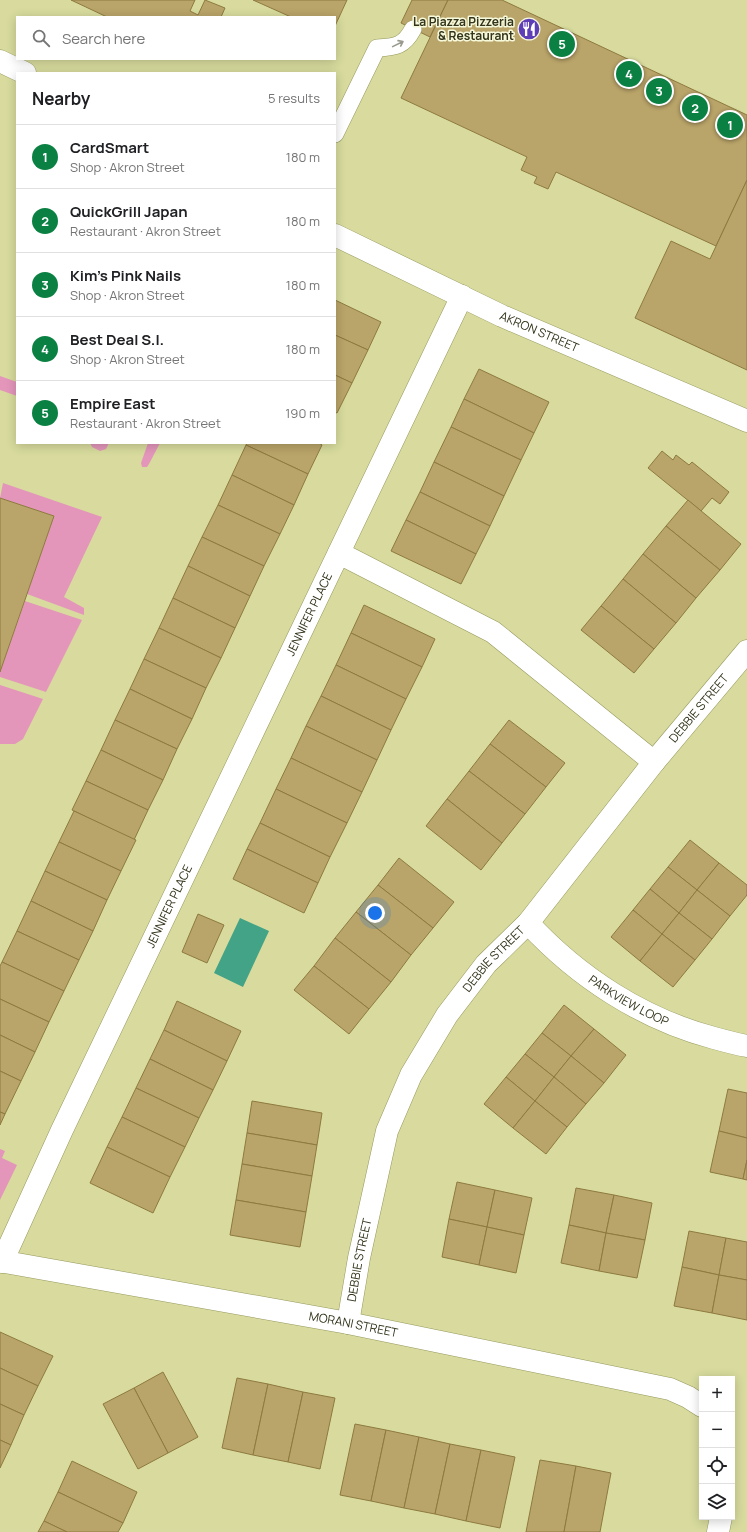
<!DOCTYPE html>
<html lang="en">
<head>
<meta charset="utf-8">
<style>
	body { margin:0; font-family:Manrope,sans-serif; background:#f6f6f6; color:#202124 }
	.controls { position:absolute; right:12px; bottom:12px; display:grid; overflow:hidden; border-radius:0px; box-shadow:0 2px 10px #0003 }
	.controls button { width:36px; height:36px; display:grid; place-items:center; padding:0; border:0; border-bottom:1px solid #e0e0e0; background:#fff; color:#202124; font:20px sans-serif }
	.you { position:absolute; left:375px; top:913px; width:14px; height:14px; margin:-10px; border:3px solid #fff; border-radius:50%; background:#1a73e8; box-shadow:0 0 0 6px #1a73e833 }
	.badge { display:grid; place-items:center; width:26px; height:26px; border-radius:50%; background:#0b8043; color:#fff; font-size:13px; font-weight:700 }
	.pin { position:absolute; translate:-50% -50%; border:2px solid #fff; box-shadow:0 1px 4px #0006 }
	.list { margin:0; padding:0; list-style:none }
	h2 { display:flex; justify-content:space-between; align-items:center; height:52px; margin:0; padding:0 16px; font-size:17px }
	h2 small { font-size:13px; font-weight:400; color:#757577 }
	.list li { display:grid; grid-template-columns:26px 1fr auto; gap:12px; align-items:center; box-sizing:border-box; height:64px; padding:0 16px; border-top:1px solid #e0e0e0 }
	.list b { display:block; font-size:15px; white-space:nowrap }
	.list p { margin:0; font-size:13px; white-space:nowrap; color:#757577 }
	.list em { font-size:13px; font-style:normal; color:#757577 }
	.icon { flex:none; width:22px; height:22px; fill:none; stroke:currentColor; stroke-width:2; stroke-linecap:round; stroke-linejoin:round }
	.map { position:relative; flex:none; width:747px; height:1532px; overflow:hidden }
	.search { position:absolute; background:#fff; box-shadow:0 2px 10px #0003; left:16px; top:16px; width:320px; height:44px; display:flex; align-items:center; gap:10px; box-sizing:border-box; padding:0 14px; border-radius:0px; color:#757577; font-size:15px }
	.panel { position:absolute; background:#fff; box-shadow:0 2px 10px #0003; left:16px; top:72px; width:320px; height:372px; border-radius:0px }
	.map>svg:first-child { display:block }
	.green { fill:#e396ba }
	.water { fill:#42a386 }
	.building { fill:#b9a469; stroke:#8e7a40 }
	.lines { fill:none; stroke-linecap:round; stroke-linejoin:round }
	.service-casing { stroke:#96995d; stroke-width:18 }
	.minor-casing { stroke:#96995d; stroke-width:23 }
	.service { stroke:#fff; stroke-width:17 }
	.minor { stroke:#fff; stroke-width:22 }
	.oneway { stroke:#999a8d }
	.labels { text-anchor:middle; stroke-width:3; stroke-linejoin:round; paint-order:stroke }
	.poi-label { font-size:12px; font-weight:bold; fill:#33341b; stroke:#f7f9db; text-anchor:end }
	.street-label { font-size:12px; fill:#33341b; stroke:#f7f9db }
</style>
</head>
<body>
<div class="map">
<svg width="747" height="1532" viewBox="0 0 747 1532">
	<rect width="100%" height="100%" fill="#d8db9d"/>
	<g class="green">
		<polygon points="0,376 17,382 17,396 0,390"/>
		<polygon points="90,443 109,443 106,449 100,451 92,447"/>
		<polygon points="148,443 160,443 149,464 147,467 142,467 141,463"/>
		<polygon points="3,483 102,517 64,597 84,608 84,615 27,594 54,516 0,498"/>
		<polygon points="25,601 82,620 46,692 0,677 0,672"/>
		<polygon points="0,685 43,699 23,739 15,744 0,744"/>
		<polygon points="0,1149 5,1151 2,1158 17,1165 0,1200"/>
	</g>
	<polygon class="water" points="240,918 269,931 243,987 214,973"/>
	<g class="building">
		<polygon points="71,0 195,0 190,11 198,15 205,0 225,8 221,17 107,17"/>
		<polygon points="253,0 347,0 335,26 335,17 291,17"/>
		<polygon points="412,0 448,0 430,37 401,23"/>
		<polygon points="448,0 502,0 747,115 747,180 716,246 556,172 548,189 534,183 537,177 521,170 527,157 401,98"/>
		<polygon points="747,180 747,370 635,318 671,241 710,259"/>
		<polygon points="335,300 381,322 368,350 335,335"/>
		<polygon points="335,335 368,350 352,383 335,375"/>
		<polygon points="479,369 549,402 534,433 464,399"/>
		<polygon points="335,375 352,383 337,413 335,412"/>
		<polygon points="464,399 534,433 521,460 451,427"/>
		<polygon points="451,427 521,460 504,496 434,462"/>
		<polygon points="247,443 319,443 322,445 308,474 246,445"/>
		<polygon points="246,445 308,474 294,505 232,475"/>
		<polygon points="662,451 673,460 676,455 689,465 692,462 729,492 720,504 712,498 701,511 648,468"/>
		<polygon points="434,462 504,496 490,526 420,492"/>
		<polygon points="232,475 294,505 280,534 218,505"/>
		<polygon points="420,492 490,526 476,554 406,520"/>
		<polygon points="0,498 54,516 0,672"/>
		<polygon points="688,500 741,544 720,570 666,526"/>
		<polygon points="218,505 280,534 264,566 202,537"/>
		<polygon points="406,520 476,554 461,584 391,551"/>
		<polygon points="666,526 720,570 696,598 643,554"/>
		<polygon points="202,537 264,566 250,596 188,566"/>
		<polygon points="643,554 696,598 676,623 623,579"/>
		<polygon points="188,566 250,596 235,628 173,598"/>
		<polygon points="623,579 676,623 654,649 601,606"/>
		<polygon points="173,598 235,628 221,658 159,628"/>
		<polygon points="364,605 435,639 422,667 351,633"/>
		<polygon points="601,606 654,649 634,673 581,630"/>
		<polygon points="159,628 221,658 206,688 144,659"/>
		<polygon points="351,633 422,667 406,699 336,665"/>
		<polygon points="144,659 206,688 192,719 130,689"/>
		<polygon points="336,665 406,699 391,730 321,696"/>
		<polygon points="130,689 192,719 177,749 115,720"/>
		<polygon points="321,696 391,730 377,760 306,726"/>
		<polygon points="115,720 177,749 163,780 101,750"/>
		<polygon points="509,720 565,763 546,787 490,744"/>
		<polygon points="306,726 377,760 362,792 291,758"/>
		<polygon points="490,744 546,787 525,814 469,771"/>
		<polygon points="101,750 163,780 148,810 86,781"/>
		<polygon points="291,758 362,792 347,823 276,789"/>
		<polygon points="469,771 525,814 502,843 447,799"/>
		<polygon points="86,781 148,810 134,840 72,810"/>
		<polygon points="276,789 347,823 330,857 260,823"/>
		<polygon points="447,799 502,843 481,870 426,826"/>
		<polygon points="74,811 136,840 121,871 59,842"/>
		<polygon points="260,823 330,857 318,883 247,849"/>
		<polygon points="690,840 719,863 697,890 668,867"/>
		<polygon points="59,842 121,871 107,900 45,871"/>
		<polygon points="247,849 318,883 304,913 233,879"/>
		<polygon points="399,858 454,902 433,928 378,885"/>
		<polygon points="719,863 747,885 747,895 730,916 697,890"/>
		<polygon points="668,867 697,890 679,913 650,889"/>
		<polygon points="45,871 107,900 93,931 31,901"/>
		<polygon points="378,885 433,928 411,955 356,912"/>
		<polygon points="650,889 679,913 662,934 633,910"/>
		<polygon points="697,890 730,916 712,939 679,913"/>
		<polygon points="31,901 93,931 79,960 17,931"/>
		<polygon points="633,910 662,934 640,961 611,937"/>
		<polygon points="356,912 411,955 391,982 335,938"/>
		<polygon points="679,913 712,939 695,960 662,934"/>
		<polygon points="198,914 224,925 207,963 182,952"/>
		<polygon points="17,931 79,960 64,991 2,962"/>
		<polygon points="662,934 695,960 673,987 640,961"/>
		<polygon points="335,938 391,982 369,1009 314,966"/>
		<polygon points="2,962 64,991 49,1022 0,999 0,966"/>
		<polygon points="314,966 369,1009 349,1034 294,990"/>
		<polygon points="0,999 49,1022 35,1052 0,1035"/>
		<polygon points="177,1001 241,1031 227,1061 164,1030"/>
		<polygon points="564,1005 594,1029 571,1056 542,1033"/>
		<polygon points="594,1029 626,1055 604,1083 571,1056"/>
		<polygon points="164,1030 227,1061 213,1090 150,1059"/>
		<polygon points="542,1033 571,1056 554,1077 525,1054"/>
		<polygon points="0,1035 35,1052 21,1081 0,1071"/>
		<polygon points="525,1054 554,1077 535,1101 506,1077"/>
		<polygon points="571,1056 604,1083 586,1104 554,1077"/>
		<polygon points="150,1059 213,1090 199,1118 136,1088"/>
		<polygon points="0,1071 21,1081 5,1114 0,1112"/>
		<polygon points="506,1077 535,1101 513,1128 484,1104"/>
		<polygon points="554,1077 586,1104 567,1127 535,1101"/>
		<polygon points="136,1088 199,1118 185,1147 122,1117"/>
		<polygon points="728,1089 747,1093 747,1138 719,1131"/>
		<polygon points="252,1101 322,1113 317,1145 247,1133"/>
		<polygon points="535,1101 567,1127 546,1154 513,1128"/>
		<polygon points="0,1112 5,1114 0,1125"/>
		<polygon points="122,1117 185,1147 170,1177 107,1147"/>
		<polygon points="719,1131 747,1138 747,1160 743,1179 710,1172"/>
		<polygon points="247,1133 317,1145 312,1176 242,1164"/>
		<polygon points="107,1147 170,1177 153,1213 90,1183"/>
		<polygon points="747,1160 747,1180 743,1179"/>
		<polygon points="242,1164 312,1176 306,1212 236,1200"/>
		<polygon points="457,1182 495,1190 487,1227 449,1219"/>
		<polygon points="576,1188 614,1195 606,1233 569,1225"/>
		<polygon points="495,1190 532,1198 524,1235 487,1227"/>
		<polygon points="614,1195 652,1203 645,1240 606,1233"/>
		<polygon points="236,1200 306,1212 300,1247 230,1235"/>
		<polygon points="449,1219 487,1227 479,1265 442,1257"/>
		<polygon points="569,1225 606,1233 599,1271 561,1263"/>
		<polygon points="487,1227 524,1235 516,1273 479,1265"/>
		<polygon points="689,1231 726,1238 719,1275 682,1267"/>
		<polygon points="606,1233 645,1240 637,1278 599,1271"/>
		<polygon points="726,1238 747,1242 747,1280 719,1275"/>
		<polygon points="682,1267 719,1275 712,1313 674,1306"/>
		<polygon points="719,1275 747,1280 747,1320 712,1313"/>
		<polygon points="0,1332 53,1356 38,1386 0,1368"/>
		<polygon points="0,1368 38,1386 24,1415 0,1404"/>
		<polygon points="163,1372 198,1437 168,1453 134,1388"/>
		<polygon points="237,1378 268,1384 253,1455 222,1448"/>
		<polygon points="268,1384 303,1392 288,1462 253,1455"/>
		<polygon points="134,1388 168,1453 138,1469 103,1404"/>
		<polygon points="303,1392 335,1398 320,1469 288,1462"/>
		<polygon points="0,1404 24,1415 11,1445 0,1440"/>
		<polygon points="355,1424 386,1430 371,1501 340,1495"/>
		<polygon points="386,1430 419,1437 404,1508 371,1501"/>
		<polygon points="419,1437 450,1444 435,1514 404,1508"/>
		<polygon points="0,1440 11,1445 0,1468"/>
		<polygon points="450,1444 481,1450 466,1521 435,1514"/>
		<polygon points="481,1450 515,1457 500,1528 466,1521"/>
		<polygon points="540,1460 576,1466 564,1532 526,1532"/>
		<polygon points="72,1461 137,1492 123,1523 58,1492"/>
		<polygon points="576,1466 611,1473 600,1532 564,1532"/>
		<polygon points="58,1492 123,1523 118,1532 67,1532 44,1521"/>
		<polygon points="44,1521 67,1532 38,1532"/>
	</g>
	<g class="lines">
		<g class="service-casing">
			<path id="service" d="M 335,134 L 377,48 C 396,47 404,46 413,29"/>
		</g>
		<g class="minor-casing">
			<g id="minor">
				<polyline points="0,61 25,73"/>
				<path id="s1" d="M 335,235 L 502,316 L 747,421"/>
				<polyline points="339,553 493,632 654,762"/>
				<path id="s2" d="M 528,923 C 578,977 642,1019 714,1038 C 725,1041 736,1044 747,1046"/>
				<path id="s3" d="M 0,1261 L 348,1323 L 670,1389 L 688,1397 L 702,1406"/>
				<path id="s4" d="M 2,1262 L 62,1130 L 462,296"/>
				<path id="s5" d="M 348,1323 L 359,1258 L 387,1131 L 411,1075 L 447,1015 L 486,964 L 528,923 L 654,762 L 747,651"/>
				<polyline points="718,1532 721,1517"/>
			</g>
		</g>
		<use href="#service" class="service"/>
		<use href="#minor" class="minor"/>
	</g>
	<defs><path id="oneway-shaft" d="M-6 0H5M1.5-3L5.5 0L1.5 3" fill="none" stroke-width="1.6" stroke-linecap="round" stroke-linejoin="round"/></defs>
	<use class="oneway" href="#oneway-shaft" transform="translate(398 44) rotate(-26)"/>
	<defs>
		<g id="restaurant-disc" transform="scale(1.15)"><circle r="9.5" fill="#5e3eb6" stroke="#f7f9db"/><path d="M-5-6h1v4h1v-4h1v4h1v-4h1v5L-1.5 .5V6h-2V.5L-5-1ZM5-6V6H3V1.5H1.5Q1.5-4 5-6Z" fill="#fff"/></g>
	</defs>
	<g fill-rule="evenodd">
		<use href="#restaurant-disc" x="529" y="29"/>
	</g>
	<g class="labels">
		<g class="poi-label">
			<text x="514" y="26">La Piazza Pizzeria<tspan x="514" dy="14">&amp; Restaurant</tspan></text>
		</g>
		<g class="street-label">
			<text dy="4" stroke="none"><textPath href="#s1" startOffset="226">AKRON STREET</textPath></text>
			<text dy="4" stroke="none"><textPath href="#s4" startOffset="717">JENNIFER PLACE</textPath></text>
			<text dy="4" stroke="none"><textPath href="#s5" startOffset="724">DEBBIE STREET</textPath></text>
			<text dy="4" stroke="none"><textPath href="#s4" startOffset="393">JENNIFER PLACE</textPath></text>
			<text dy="4" stroke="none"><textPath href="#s5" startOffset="400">DEBBIE STREET</textPath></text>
			<text dy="4" stroke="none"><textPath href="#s2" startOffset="128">PARKVIEW LOOP</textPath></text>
			<text dy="4" stroke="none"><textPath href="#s5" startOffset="64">DEBBIE STREET</textPath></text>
			<text dy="4" stroke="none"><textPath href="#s3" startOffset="359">MORANI STREET</textPath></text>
		</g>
	</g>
</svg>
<div class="controls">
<button>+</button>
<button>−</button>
<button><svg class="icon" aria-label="locate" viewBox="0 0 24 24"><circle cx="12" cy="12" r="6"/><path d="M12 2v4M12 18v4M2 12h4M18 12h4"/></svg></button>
<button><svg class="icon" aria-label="layers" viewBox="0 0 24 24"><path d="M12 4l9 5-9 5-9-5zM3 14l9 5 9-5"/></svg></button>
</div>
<div class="you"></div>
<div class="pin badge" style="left:730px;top:125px">1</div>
<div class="pin badge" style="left:695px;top:108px">2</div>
<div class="pin badge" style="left:659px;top:91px">3</div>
<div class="pin badge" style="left:629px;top:74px">4</div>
<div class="pin badge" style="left:562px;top:44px">5</div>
<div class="search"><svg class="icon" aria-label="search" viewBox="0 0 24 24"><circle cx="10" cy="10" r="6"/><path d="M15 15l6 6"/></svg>Search here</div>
<section class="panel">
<h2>Nearby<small>5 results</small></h2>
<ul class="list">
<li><span class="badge">1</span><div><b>CardSmart</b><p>Shop · Akron Street</p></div><em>180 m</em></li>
<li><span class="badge">2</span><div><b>QuickGrill Japan</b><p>Restaurant · Akron Street</p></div><em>180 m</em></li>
<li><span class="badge">3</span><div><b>Kim's Pink Nails</b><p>Shop · Akron Street</p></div><em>180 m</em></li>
<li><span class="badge">4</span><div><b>Best Deal S.I.</b><p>Shop · Akron Street</p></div><em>180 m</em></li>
<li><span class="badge">5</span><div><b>Empire East</b><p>Restaurant · Akron Street</p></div><em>190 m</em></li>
</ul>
</section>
</div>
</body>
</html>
